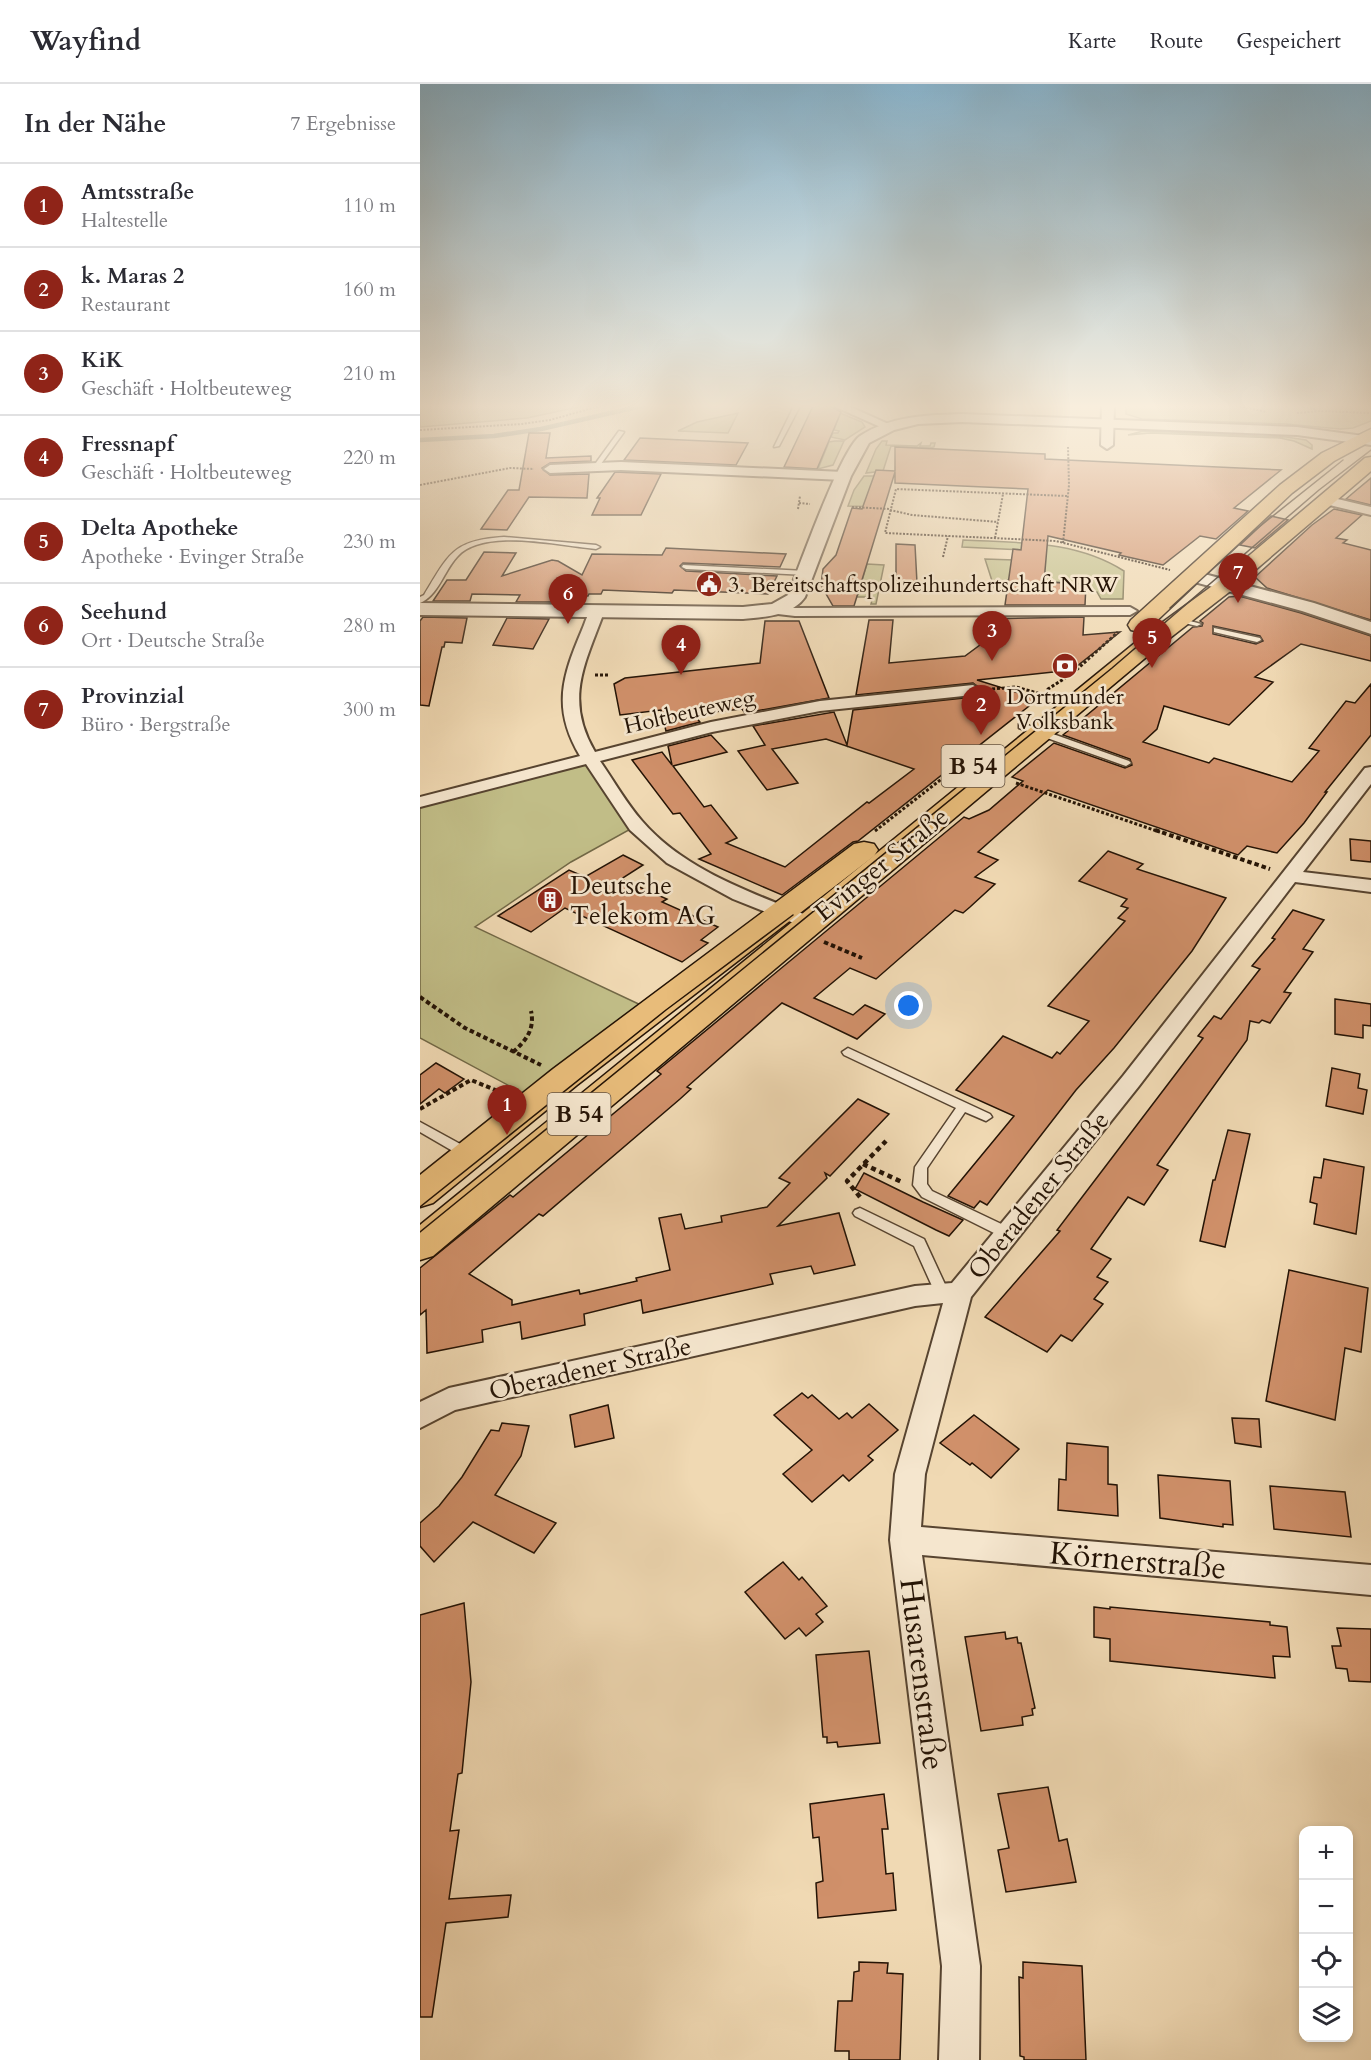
<!DOCTYPE html>
<html lang="de">
<head>
<meta charset="utf-8">
<style>
	body { margin:0; font-family:Cardo,serif; background:#f7f7f7; color:#2b2b33 }
	.controls { position:absolute; right:18px; bottom:18px; display:grid; overflow:hidden; border-radius:12px; box-shadow:0 3px 9px #0003 }
	.controls button { width:54px; height:54px; display:grid; place-items:center; padding:0; border:0; border-bottom:2px solid #e1e1e2; background:#fff; color:#2b2b33; font:30px sans-serif }
	.you { position:absolute; left:489px; top:922px; width:21px; height:21px; margin:-15px; border:4px solid #fff; border-radius:50%; background:#1a73e8; box-shadow:0 0 0 9px #1a73e833 }
	.badge { display:grid; place-items:center; width:39px; height:39px; border-radius:50%; background:#8f2418; color:#fff; font-size:20px; font-weight:700 }
	.pin { position:absolute; translate:-50% -50px; filter:drop-shadow(0 2px 3px #0008) }
	.pin::after { content:''; position:absolute; top:32px; width:21px; height:18px; background:inherit; clip-path:polygon(0 0,100% 0,50% 100%) }
	.list { margin:0; padding:0; list-style:none }
	h2 { display:flex; justify-content:space-between; align-items:center; height:78px; margin:0; padding:0 24px; font-size:26px }
	h2 small { font-size:20px; font-weight:400; color:#7c7c81 }
	.list li { display:grid; grid-template-columns:39px 1fr auto; gap:18px; align-items:center; box-sizing:border-box; height:84px; padding:0 24px; border-top:2px solid #e1e1e2 }
	.list b { display:block; font-size:22px; white-space:nowrap }
	.list p { margin:0; font-size:20px; white-space:nowrap; color:#7c7c81 }
	.list em { font-size:20px; font-style:normal; color:#7c7c81 }
	.icon { flex:none; width:33px; height:33px; fill:none; stroke:currentColor; stroke-width:2; stroke-linecap:round; stroke-linejoin:round }
	.map { position:relative; flex:none; width:951px; height:1976px; overflow:hidden }
	header { display:flex; align-items:center; gap:36px; box-sizing:border-box; height:84px; padding:0 30px; background:#fff; border-bottom:2px solid #e1e1e2 }
	header strong { font-size:28px }
	nav { display:flex; gap:33px; margin-inline-start:auto; font-size:21px }
	main { display:flex }
	aside { flex:1; background:#fff }
	.map>svg:first-child { display:block }
	.green { fill:#c1bd87; stroke:#726846; stroke-width:1.5 }
	.lines { fill:none; stroke-linecap:round; stroke-linejoin:round }
	.stream { stroke:#6b7769; stroke-width:4.5 }
	.building { fill:#d0906a; stroke:#241305; stroke-width:1.5; fill-rule:evenodd }
	.service-casing { stroke:#574430; stroke-width:3 }
	.minor-casing { stroke:#574430; stroke-width:4 }
	.tertiary-casing { stroke:#574430; stroke-width:4 }
	.primary-casing { stroke:#241305; stroke-width:3 }
	.path-far3 { stroke:#241305; stroke-width:2; stroke-dasharray:2 1.5; stroke-linecap:butt }
	.path-far2 { stroke:#241305; stroke-width:3; stroke-dasharray:3 2; stroke-linecap:butt }
	.path-far1 { stroke:#241305; stroke-width:4; stroke-dasharray:4.5 3; stroke-linecap:butt }
	.path { stroke:#241305; stroke-width:4.5; stroke-dasharray:5 4; stroke-linecap:butt }
	.service { fill:#f5e6ce; fill-rule:evenodd }
	.minor { fill:#f5e6ce; fill-rule:evenodd }
	.tertiary { fill:#f5e6ce; fill-rule:evenodd }
	.primary { fill:#e8bc7a; fill-rule:evenodd }
	.tram { stroke:#241305; stroke-width:1.5 }
	.labels { text-anchor:middle; stroke-width:5; stroke-linejoin:round; paint-order:stroke }
	.far-poi-label { font-size:22px; fill:#241305; stroke:#f5e6ce; text-anchor:start }
	.far-street-label { font-size:22px; fill:#241305; stroke:#f5e6ce }
	.shield { fill:#f5e6ce; stroke:#635241; stroke-width:1.5 }
	.shield-label { font-size:24px; font-weight:bold; fill:#241305 }
	.street-label { font-size:26px; fill:#241305; stroke:#f5e6ce }
	.poi-label { font-size:26px; fill:#241305; stroke:#f5e6ce; text-anchor:start }
	.near-street-label { font-size:32px; fill:#241305; stroke:#f5e6ce }
</style>
</head>
<body>
<header>
<strong>Wayfind</strong>
<nav><a>Karte</a><a>Route</a><a>Gespeichert</a></nav>
</header>
<main>
<aside>
<h2>In der Nähe<small>7 Ergebnisse</small></h2>
<ul class="list">
<li><span class="badge">1</span><div><b>Amtsstraße</b><p>Haltestelle</p></div><em>110 m</em></li>
<li><span class="badge">2</span><div><b>k. Maras 2</b><p>Restaurant</p></div><em>160 m</em></li>
<li><span class="badge">3</span><div><b>KiK</b><p>Geschäft · Holtbeuteweg</p></div><em>210 m</em></li>
<li><span class="badge">4</span><div><b>Fressnapf</b><p>Geschäft · Holtbeuteweg</p></div><em>220 m</em></li>
<li><span class="badge">5</span><div><b>Delta Apotheke</b><p>Apotheke · Evinger Straße</p></div><em>230 m</em></li>
<li><span class="badge">6</span><div><b>Seehund</b><p>Ort · Deutsche Straße</p></div><em>280 m</em></li>
<li><span class="badge">7</span><div><b>Provinzial</b><p>Büro · Bergstraße</p></div><em>300 m</em></li>
</ul>
</aside>
<div class="map">
<svg width="951" height="1976" viewBox="0 0 951 1976">
	<rect width="100%" height="100%" fill="#f0d9b3"/>
	<filter id="stains"><feTurbulence type="fractalNoise" baseFrequency=".00333" numOctaves="4"/><feColorMatrix values="0 0 0 0 .2 0 0 0 0 .09 0 0 0 0 .02 0 0 0 .5 -.17"/></filter>
	<radialGradient id="worn" r=".72"><stop offset=".6" stop-color="#630" stop-opacity="0"/><stop offset="1" stop-color="#630" stop-opacity=".3"/></radialGradient>
	<g class="green">
		<polygon points="0,320 172,320 107,334 0,343"/>
		<polygon points="706,320 951,320 951,337 933,344 920,345 866,340 722,335 706,330"/>
		<polygon points="318,329 308,349 258,347 277,338"/>
		<polygon points="420,329 442,338 445,343 425,356 411,353 413,349 418,349 419,347 414,346"/>
		<polygon points="723,347 866,353 886,356 892,361 892,365 874,357 860,354 730,349 708,351"/>
		<polygon points="415,357 424,357 413,381 398,385 409,358"/>
		<polygon points="462,357 467,357 466,361 497,362 501,359 500,362 510,362 511,359 515,359 514,363 510,364 471,362 463,387 446,389 456,365"/>
		<polygon points="444,392 454,392 463,423 428,422 434,406"/>
		<path d="M 543,456 C 600,459 655,456 704,487 L 703,515 L 681,515 L 677,508 L 666,508 L 664,500 L 620,497 L 626,467 L 542,463 Z"/>
		<polygon points="565,475 594,476 592,496 588,496 587,504 574,503"/>
		<polygon points="447,480 464,481 456,520 451,520 453,513 437,513"/>
		<polygon points="170,675 216,742 151,778 55,843 225,923 110,1013 0,954 0,718"/>
	</g>
	<g class="lines">
		<polyline class="stream" points="0,356 74,352 121,345 230,320"/>
	</g>
	<g class="building">
		<polygon points="394,320 407,320 421,328 397,385 364,383"/>
		<polygon points="109,349 130,349 126,374 171,372 171,377 130,379 122,384 130,391 169,390 167,414 109,413 87,446 61,445 88,406 99,406"/>
		<polygon points="220,354 328,359 316,381 204,376"/>
		<polygon points="475,363 625,370 625,375 861,386 814,424 828,427 796,455 780,452 743,481 699,471 701,469 628,452 624,498 666,500 665,521 585,521 593,465 601,466 608,405 475,399 475,388 434,522 413,522 401,501 403,485 416,471 432,424 442,425 456,386 475,387"/>
		<polygon points="195,388 241,390 221,431 172,431 180,414 177,414"/>
		<polygon points="951,394 951,421 926,415 933,409"/>
		<polygon points="914,425 942,431 916,454 927,456 923,459 951,466 951,536 847,504 835,493 892,441"/>
		<polygon points="851,432 868,436 835,464 820,461"/>
		<polygon points="476,460 495,461 497,499 476,499"/>
		<polygon points="246,464 366,470 360,483 263,479 260,482 266,487 357,492 348,510 254,506 252,509 183,506 181,510 169,510 168,512 141,512 138,518 96,518 100,511 52,510 50,517 13,517 27,496 46,496 64,468 96,469 82,492 132,476 138,477 162,491 172,470 242,471"/>
		<path d="M 819,512 L 881,529 L 951,552 L 951,577 L 881,560 L 835,593 L 853,598 L 809,641 L 744,622 L 737,645 L 723,658 L 789,679 L 794,674 L 872,698 L 899,667 L 889,664 L 926,617 L 935,619 L 951,600 L 951,651 L 905,708 L 907,708 L 884,739 L 857,769 L 827,762 L 818,771 L 628,706 L 558,768 L 578,776 L 555,793 L 575,800 L 550,823 L 543,829 L 535,826 L 456,895 L 430,884 L 394,914 L 433,931 L 445,921 L 465,930 L 437,955 L 362,919 L 267,1003 L 271,1005 L 260,1015 L 123,1132 L 119,1130 L 49,1190 L 92,1216 L 92,1221 L 159,1206 L 160,1210 L 217,1197 L 216,1194 L 250,1186 L 239,1134 L 261,1130 L 265,1145 L 302,1138 L 301,1132 L 347,1123 L 370,1099 L 359,1094 L 438,1015 L 469,1030 L 410,1092 L 405,1089 L 407,1094 L 358,1142 L 419,1129 L 435,1181 L 394,1190 L 391,1182 L 350,1190 L 353,1200 L 223,1229 L 221,1216 L 164,1230 L 165,1241 L 102,1255 L 100,1238 L 62,1246 L 63,1258 L 7,1269 L 6,1226 L 0,1231 L 0,1184 L 90,1111 L 93,1113 L 241,990 L 237,987 L 544,733 L 549,735 L 569,726 L 603,697 L 592,693 L 634,659 L 705,684 L 712,681 L 710,675 L 643,651 L 773,543 L 782,542 L 783,539 L 780,537 L 809,513 ZM 793,542 L 840,552 L 843,557 L 836,560 L 793,550 Z"/>
		<polygon points="3,533 47,534 42,559 25,558 24,563 22,563 9,622 0,621 0,537"/>
		<polygon points="664,533 663,551 700,548 652,586 557,596 618,615 438,757 433,758 362,811 279,775 291,770 260,729 253,730 212,676 242,668 252,681 248,662 291,651 307,668 253,682 284,723 291,721 317,754 306,759 365,783 447,718 449,719 494,685 406,655 352,665 378,699 347,706 318,667 345,661 333,642 414,628 427,661 433,626 553,613 563,607 553,599 436,611 449,536 473,536 469,579 545,572 568,555 565,535"/>
		<polygon points="87,534 129,535 113,565 73,561"/>
		<polygon points="345,537 379,537 409,614 325,629 322,625 273,630 280,638 246,647 241,626 200,631 194,600 205,594 340,579"/>
		<polygon points="930,755 951,757 951,778 931,776"/>
		<polygon points="688,767 723,780 717,785 806,814 772,867 694,964 656,1006 584,1099 567,1121 560,1117 554,1124 528,1112 594,1032 536,1006 583,952 632,974 637,968 640,970 669,937 628,922 705,837 698,834 708,824 701,822 707,815 659,797"/>
		<polygon points="203,771 223,781 201,795 247,815 242,818 298,843 281,856 288,859 262,878 145,824 111,848 78,832 149,786 165,793"/>
		<polygon points="873,826 904,836 883,865 893,868 864,908 871,909 850,939 842,936 839,939 830,937 827,956 737,1081 748,1086 724,1121 708,1113 671,1165 691,1175 677,1193 688,1198 674,1215 683,1220 652,1257 641,1251 627,1268 565,1233 640,1147 637,1146 650,1129 783,954 778,952 794,932 801,935 840,885 832,882 855,855 852,854"/>
		<polygon points="915,915 951,920 951,942 943,941 943,954 915,950"/>
		<polygon points="16,979 44,995 25,1009 19,1005 0,1020 0,991"/>
		<polygon points="912,984 940,990 938,1004 947,1006 943,1030 906,1022"/>
		<polygon points="808,1046 830,1050 805,1163 780,1157 793,1096 795,1096"/>
		<polygon points="904,1075 944,1083 936,1150 894,1140 897,1120 890,1118 894,1093 901,1094"/>
		<polygon points="444,1089 503,1118 543,1136 529,1152 516,1146 435,1105"/>
		<polygon points="869,1186 948,1204 941,1268 925,1264 915,1336 846,1317"/>
		<polygon points="382,1309 388,1314 392,1311 419,1335 427,1329 432,1334 449,1320 478,1346 448,1372 453,1376 429,1397 423,1391 392,1418 363,1390 392,1366 354,1331"/>
		<polygon points="188,1321 194,1354 155,1363 150,1331"/>
		<polygon points="554,1331 599,1365 571,1394 552,1379 550,1381 520,1359"/>
		<polygon points="812,1334 839,1335 841,1363 815,1359"/>
		<polygon points="82,1339 109,1342 101,1372 75,1411 136,1439 114,1469 53,1438 14,1478 0,1462 0,1439 19,1422 42,1393 71,1346 79,1347"/>
		<polygon points="647,1359 688,1363 688,1400 697,1401 698,1432 638,1426 639,1395 646,1396"/>
		<polygon points="738,1391 810,1397 813,1441 803,1440 803,1443 740,1434"/>
		<polygon points="850,1402 925,1408 931,1453 854,1445"/>
		<polygon points="363,1478 379,1496 382,1493 407,1522 396,1530 403,1538 386,1552 379,1544 365,1555 325,1508"/>
		<polygon points="44,1519 51,1598 42,1689 38,1690 30,1747 39,1746 29,1815 91,1811 88,1833 26,1839 12,1933 0,1933 0,1531"/>
		<polygon points="674,1523 690,1525 690,1523 850,1538 850,1541 867,1543 870,1573 853,1572 855,1594 690,1577 690,1555 674,1553"/>
		<polygon points="917,1544 951,1545 951,1598 929,1597 927,1585 916,1584 912,1562 921,1562"/>
		<polygon points="585,1548 586,1555 597,1553 598,1559 601,1559 615,1624 612,1625 613,1631 602,1633 603,1641 561,1647 545,1553"/>
		<polygon points="449,1567 460,1659 418,1663 417,1658 407,1659 407,1653 403,1653 396,1571"/>
		<polygon points="628,1703 639,1757 647,1755 656,1798 586,1808 578,1766 589,1764 578,1710"/>
		<polygon points="464,1710 468,1745 462,1745 466,1790 473,1789 476,1826 398,1834 396,1799 403,1797 399,1753 393,1754 390,1720"/>
		<polygon points="439,1878 468,1879 467,1889 483,1890 480,1976 429,1976 429,1967 415,1967 418,1917 432,1917 434,1888 439,1887"/>
		<polygon points="603,1878 662,1882 666,1976 604,1976 604,1973 600,1972 599,1893 603,1894"/>
	</g>
	<g class="lines">
		<g class="service-casing">
			<g id="service">
				<polygon points="375,320 381,320 359,362 354,363"/>
				<polygon points="199,347 204,348 178,384 174,384 173,383"/>
				<path d="M 84,453 L 176,461 L 180,463 L 176,465 C 140,462 63,443 37,473 C 24,487 18,512 0,519 L 0,513 L 4,511 C 29,470 33,456 84,453 Z"/>
				<polygon points="263,481 386,487 390,489 386,491 266,485 262,483"/>
				<polygon points="756,533 781,540 777,542 756,537"/>
				<polygon points="794,544 840,554 841,556 837,558 794,548"/>
				<polygon points="602,639 709,677 711,679 706,682 703,681 599,644 599,640"/>
				<polygon points="428,964 570,1030 572,1033 566,1037 545,1028 507,1084 507,1100 512,1107 594,1146 596,1150 594,1154 584,1154 502,1113 493,1101 495,1083 536,1024 424,971 422,968"/>
				<polygon points="0,1038 53,1067 54,1070 53,1073 43,1073 0,1048"/>
				<polygon points="440,1124 504,1155 529,1209 527,1213 522,1214 517,1213 494,1162 435,1132 433,1129 435,1126"/>
			</g>
		</g>
		<g class="minor-casing">
			<g id="minor">
				<polygon points="409,320 424,320 475,343 473,345 465,345"/>
				<polygon points="682,320 694,320 693,361 687,365 681,361"/>
				<polygon points="201,378 423,388 429,392 423,396 201,386 130,389 124,385 130,381"/>
				<polygon points="905,412 951,423 951,431 901,419 899,416"/>
				<polygon points="354,522 375,524 710,523 717,527 710,531 375,532 349,529 347,526"/>
				<path d="M 177,524 L 184,528 C 165,580 144,615 175,668 L 291,638 L 400,617 L 553,601 L 561,606 L 553,611 L 400,627 L 292,648 L 180,677 C 194,697 206,719 222,737 C 266,788 336,810 396,835 L 399,839 L 396,843 L 389,845 L 313,815 L 247,779 L 210,746 L 166,680 L 0,723 L 0,713 L 160,672 C 132,625 142,593 162,546 C 166,538 167,526 177,524 Z"/>
				<polygon points="951,683 951,700 883,788 951,796 951,808 875,798 719,1002 551,1213 505,1390 501,1443 951,1481 951,1511 502,1471 560,1882 559,1976 519,1976 522,1882 470,1456 475,1390 523,1219 495,1222 35,1326 0,1344 0,1318 29,1304 495,1202 532,1199 703,992 945,684"/>
			</g>
		</g>
		<g class="tertiary-casing">
			<g id="tertiary">
				<path d="M 542,330 L 877,343 L 951,353 L 951,361 L 877,351 L 542,338 L 498,340 L 474,346 L 449,359 L 431,392 L 385,513 C 372,532 344,533 323,535 L 0,531 L 0,519 L 323,523 L 352,520 L 368,511 C 379,483 421,365 440,352 C 470,332 507,331 542,330 Z"/>
				<polygon points="773,487 894,519 951,538 951,550 882,527 767,496 764,492 767,488"/>
			</g>
		</g>
		<g class="primary-casing">
			<g id="primary">
				<polygon points="951,345 951,357 914,377 872,409 727,546 719,548 711,546 708,541 711,536 860,401 902,369"/>
				<polygon points="951,373 951,387 813,505 737,564 13,1172 0,1176 0,1141 721,554 799,497 945,374"/>
				<polygon points="444,758 454,760 458,766 454,772 157,1001 13,1119 0,1123 0,1091 133,985 434,760"/>
			</g>
		</g>
		<g class="path-far3">
			<polyline points="774,320 813,321 847,328"/>
			<polyline points="866,320 895,325"/>
			<polyline points="877,329 900,327 951,329"/>
			<polyline points="0,346 102,340 130,336 187,320"/>
			<polyline points="0,401 90,384 114,385"/>
			<polyline points="647,412 476,405 465,449 636,457 750,486"/>
			<polyline points="379,419 390,420"/>
			<polyline points="432,423 470,425"/>
			<polyline points="378,425 380,412"/>
			<polyline points="470,426 492,431 578,438"/>
			<polyline points="575,454 583,410"/>
			<polyline points="643,459 649,401 648,363"/>
			<polyline points="523,473 528,452"/>
			<polyline points="574,504 587,505"/>
		</g>
		<g class="path-far2">
			<polyline points="175,591 189,591"/>
			<polyline points="572,605 596,603 628,612"/>
			<polyline points="625,614 628,612 628,605 653,589 698,548"/>
			<polyline points="596,699 740,748"/>
			<polyline points="455,747 565,661"/>
		</g>
		<g class="path-far1">
			<polyline points="735,746 850,785"/>
			<polyline points="404,858 442,874"/>
			<polyline points="0,913 45,944 121,981"/>
			<path d="M 93,968 C 106,957 115,945 111,927"/>
			<polyline points="0,1025 51,996 85,1010"/>
		</g>
		<g class="path">
			<polyline points="443,1080 482,1098"/>
			<polyline points="440,1113 427,1097 466,1057"/>
		</g>
		<use href="#service" class="service"/>
		<use href="#minor" class="minor"/>
		<use href="#tertiary" class="tertiary"/>
		<use href="#primary" class="primary"/>
		<g class="tram">
			<polyline points="750,524 834,447 923,376"/>
			<polyline points="0,1123 246,926 373,831"/>
			<polyline points="0,1148 692,584 899,406 951,366"/>
		</g>
	</g>
	<linearGradient id="sky" x2="0" y2="1"><stop stop-color="#89b6d0"/><stop offset="0.54" stop-color="#f8eedd"/><stop offset="1" stop-color="#f8eedd" stop-opacity="0"/></linearGradient>
	<rect width="951" height="597" fill="url(#sky)"/>
	<defs>
		<g id="civic-disc" transform="scale(1.35)"><circle r="9.5" fill="#8f2418" stroke="#f5e6ce"/><path d="M-.6-6.5H3V-4.5H.6V-3L4-1V1h2V6H-6V1h2V-1L-.6-3ZM-1.2 2.5V6h2.4V2.5Z" fill="#fff"/></g>
		<g id="bank-disc" transform="scale(1.35)"><circle r="9.5" fill="#8f2418" stroke="#f5e6ce"/><path d="M-6-4H6V4H-6ZM0-2.3a2.3 2.3 0 1 0 0 4.6a2.3 2.3 0 1 0 0-4.6Z" fill="#fff"/></g>
		<g id="building-disc" transform="scale(1.35)"><circle r="9.5" fill="#8f2418" stroke="#f5e6ce"/><path d="M-4-6H4V6H1V3H-1V6H-4ZM-2.5-4.3h1.7v1.8h-1.7ZM.8-4.3h1.7v1.8H.8ZM-2.5-1h1.7V.8h-1.7ZM.8-1h1.7V.8H.8Z" fill="#fff"/></g>
	</defs>
	<g fill-rule="evenodd">
		<use href="#civic-disc" x="289" y="500"/>
		<use href="#bank-disc" x="645" y="582"/>
		<use href="#building-disc" x="130" y="816"/>
	</g>
	<g class="labels">
		<g class="far-poi-label">
			<text x="308" y="508">3. Bereitschaftspolizeihundertschaft NRW</text>
			<text x="645" y="620" text-anchor="middle">Dortmunder<tspan x="645" dy="25">Volksbank</tspan></text>
		</g>
		<g class="far-street-label">
			<text transform="translate(269 627) rotate(-13)" y="8">Holtbeuteweg</text>
		</g>
		<g class="shield">
			<rect x="521.5" y="661" width="63" height="42" rx="4.5"/>
			<rect x="127.5" y="1009" width="63" height="42" rx="4.5"/>
		</g>
		<g class="shield-label">
			<text x="553" y="690">B 54</text>
			<text x="159" y="1038">B 54</text>
		</g>
		<g class="street-label">
			<text transform="translate(461 780) rotate(-39)" y="9">Evinger Straße</text>
			<text transform="translate(618 1111) rotate(-51)" y="9">Oberadener Straße</text>
			<text transform="translate(170 1284) rotate(-13)" y="9">Oberadener Straße</text>
		</g>
		<g class="poi-label">
			<text x="150" y="810">Deutsche<tspan x="150" dy="30">Telekom AG</tspan></text>
		</g>
		<g class="near-street-label">
			<text transform="translate(718 1476) rotate(5)" y="11">Körnerstraße</text>
			<text transform="translate(503 1590) rotate(83)" y="11">Husarenstraße</text>
		</g>
	</g>
	<rect width="100%" height="100%" filter="url(#stains)"/>
	<rect width="100%" height="100%" fill="url(#worn)"/>
</svg>
<div class="controls">
<button>+</button>
<button>−</button>
<button><svg class="icon" aria-label="locate" viewBox="0 0 24 24"><circle cx="12" cy="12" r="6"/><path d="M12 2v4M12 18v4M2 12h4M18 12h4"/></svg></button>
<button><svg class="icon" aria-label="layers" viewBox="0 0 24 24"><path d="M12 4l9 5-9 5-9-5zM3 14l9 5 9-5"/></svg></button>
</div>
<div class="you"></div>
<div class="pin badge" style="left:87px;top:1051px">1</div>
<div class="pin badge" style="left:561px;top:651px">2</div>
<div class="pin badge" style="left:572px;top:577px">3</div>
<div class="pin badge" style="left:261px;top:591px">4</div>
<div class="pin badge" style="left:732px;top:584px">5</div>
<div class="pin badge" style="left:148px;top:540px">6</div>
<div class="pin badge" style="left:818px;top:519px">7</div>
</div>
</main>
</body>
</html>
